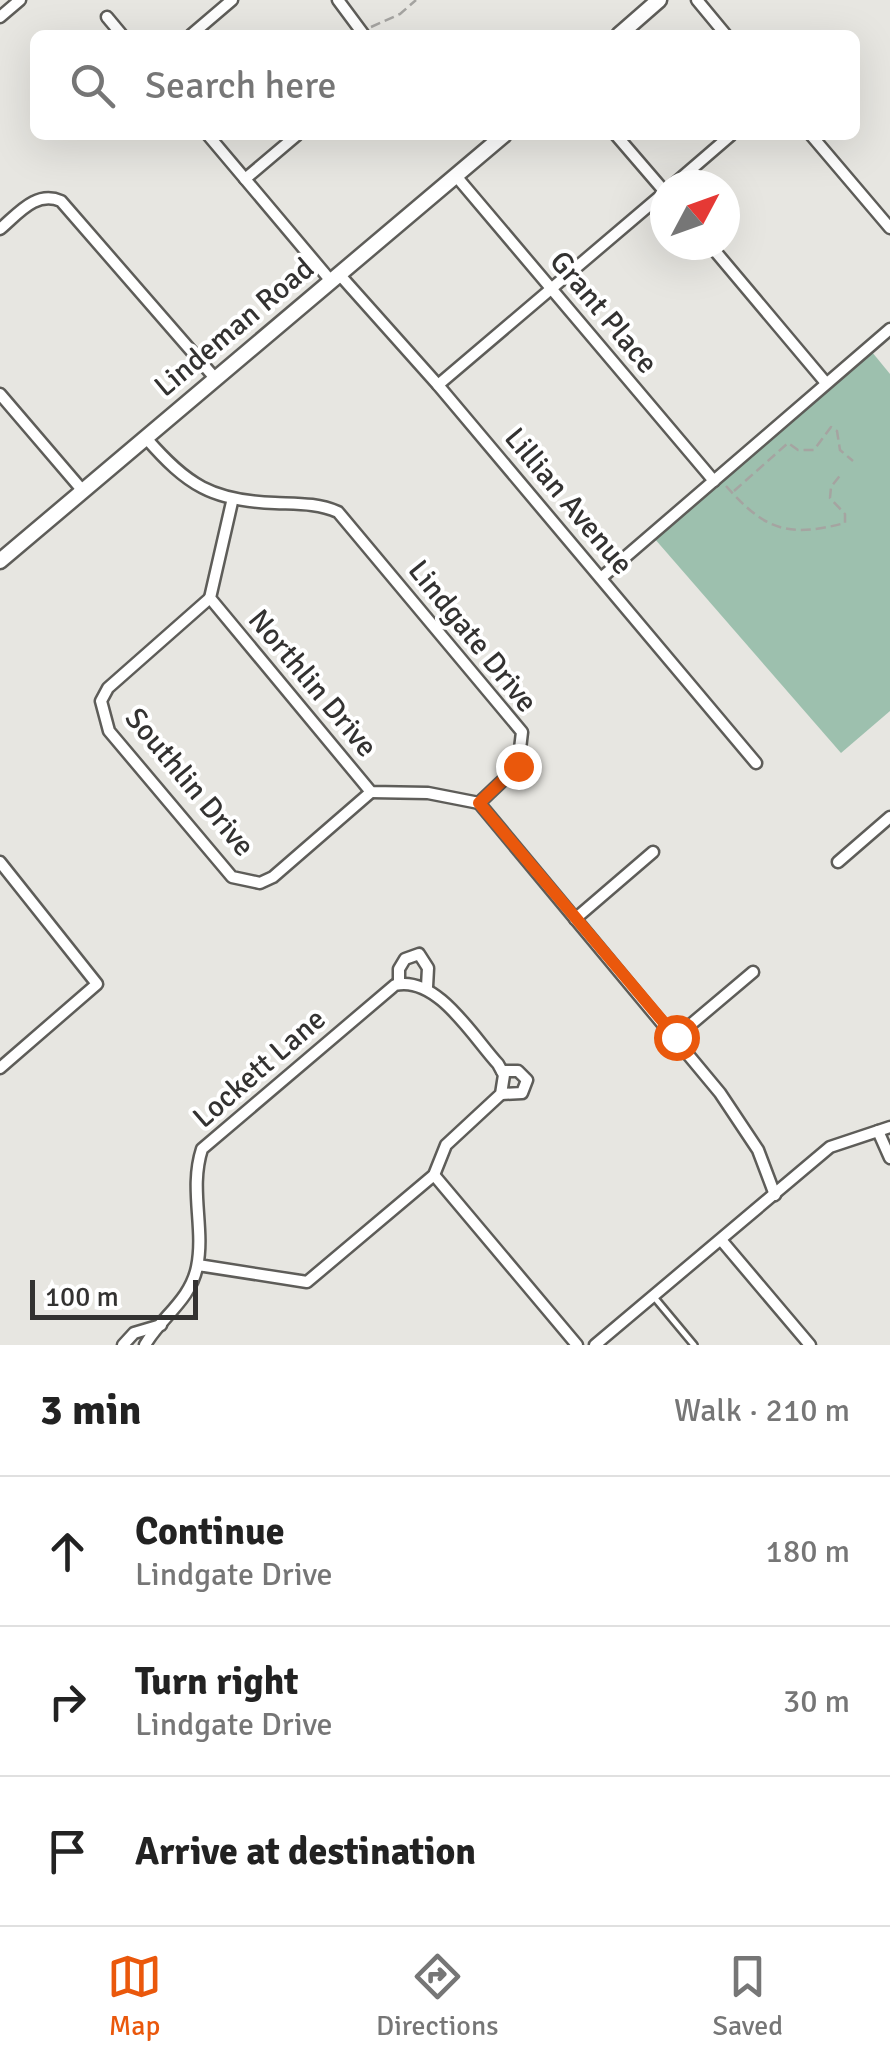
<!DOCTYPE html>
<html lang="en">
<head>
<meta charset="utf-8">
<style>
	body { margin:0; font-family:Signika,sans-serif; background:#f2f2f2; color:#222 }
	.compass { position:absolute; left:650px; top:170px; width:90px; height:90px; border-radius:50%; background:#fff; box-shadow:0 10px 40px #0002; rotate:49deg }
	.scale { position:absolute; left:30px; bottom:25px; width:168px; box-sizing:border-box; padding-left:10px; border:5px solid #333231; border-top:0; font-size:28px; line-height:35px; white-space:nowrap; color:#333231; -webkit-text-stroke:8px #fff; paint-order:stroke }
	.stop { position:absolute; width:30px; height:30px; margin:-22px; border:8px solid #ea580c; border-radius:50%; background:#fff }
	.stop.end { background:#ea580c; border-color:#fff; box-shadow:0 2px 10px #0008 }
	.list { margin:0; padding:0; list-style:none }
	h2 { display:flex; justify-content:space-between; align-items:center; height:130px; margin:0; padding:0 40px; font-size:42px }
	h2 small { font-size:32px; font-weight:400; color:#767676 }
	.list li { display:grid; grid-template-columns:65px 1fr auto; gap:30px; align-items:center; box-sizing:border-box; height:150px; padding:0 40px; border-top:2px solid #e0e0e0 }
	.list b { display:block; font-size:38px; white-space:nowrap }
	.list p { margin:0; font-size:32px; white-space:nowrap; color:#767676 }
	.list em { font-size:32px; font-style:normal; color:#767676 }
	.icon { flex:none; width:55px; height:55px; fill:none; stroke:currentColor; stroke-width:2; stroke-linecap:round; stroke-linejoin:round }
	.map { position:relative; flex:none; width:890px; height:1345px; overflow:hidden }
	.search { position:absolute; background:#fff; box-shadow:0 10px 40px #0002; left:30px; right:30px; top:30px; height:110px; display:flex; align-items:center; gap:25px; box-sizing:border-box; padding:0 35px; border-radius:15px; color:#767676; font-size:38px }
	.sheet { height:580px; background:#fff }
	nav { display:flex; justify-content:space-around; align-items:center; box-sizing:border-box; height:140px; border-top:2px solid #e0e0e0; background:#fff; font-size:28px; color:#767676 }
	nav a { display:grid; justify-items:center; gap:5px }
	nav .on { color:#ea580c }
	.map>svg:first-child { display:block }
	.green { fill:#9dc0ae }
	.lines { fill:none; stroke-linecap:round; stroke-linejoin:round }
	.lane-casing { stroke:#5e5d59; stroke-width:10 }
	.street-casing { stroke:#5e5d59; stroke-width:15 }
	.secondary-casing { stroke:#5e5d59; stroke-width:19 }
	.path { stroke:#a5a4a1; stroke-width:2.5; stroke-dasharray:10 5; stroke-linecap:butt }
	.lane { stroke:#fff; stroke-width:5 }
	.street { stroke:#fff; stroke-width:10 }
	.secondary { stroke:#fff; stroke-width:14 }
	.route { stroke:#ea580c; stroke-width:12 }
	.labels { text-anchor:middle; stroke-width:8; stroke-linejoin:round; paint-order:stroke }
	.street-label { font-size:30px; fill:#333231; stroke:#fff }
</style>
</head>
<body>
<div class="map">
<svg width="890" height="1345" viewBox="0 0 890 1345">
	<rect width="100%" height="100%" fill="#e7e6e1"/>
	<polygon class="green" points="872,352 890,374 890,711 841,753 654,538"/>
	<g class="lines">
		<g class="lane-casing">
			<polyline id="lane" points="654,1297 694,1345"/>
		</g>
		<g class="street-casing">
			<g id="street">
				<polyline points="338,0 364,35"/>
				<polyline points="697,0 726,35"/>
				<polyline points="0,17 20,0"/>
				<polyline points="107,17 122,35"/>
				<polyline points="191,35 232,0"/>
				<polyline points="208,135 331,281"/>
				<polyline points="616,135 665,192"/>
				<polyline points="811,135 890,228"/>
				<polyline points="456,176 714,481"/>
				<polyline points="245,179 297,135"/>
				<polyline points="673,185 731,135"/>
				<path d="M 0,229 C 18,214 36,190 61,201 L 214,377"/>
				<polyline points="710,245 826,383"/>
				<polyline points="339,274 438,385 756,763"/>
				<polyline points="438,385 665,192"/>
				<polyline points="0,394 83,491"/>
				<path d="M 146,438 C 187,485 212,501 275,503 C 298,504 317,503 338,512 L 522,732 L 518,766 L 479,803 L 720,1093 L 758,1150 L 775,1195"/>
				<polyline points="232,502 210,598 371,792 428,793 479,803"/>
				<polyline points="601,578 890,329"/>
				<polyline points="210,598 108,688 101,701 109,731 232,877 260,883 273,877 371,792"/>
				<polyline points="0,862 97,984 0,1068"/>
				<polyline points="838,862 890,817"/>
				<polyline points="575,919 653,852"/>
				<polyline points="399,983 399,969 405,959 419,954 428,968 427,987"/>
				<polyline points="676,1037 753,972"/>
				<polyline points="501,1094 522,1093 527,1080 518,1071 502,1071"/>
				<polyline points="878,1131 890,1158"/>
				<polyline points="434,1175 577,1345"/>
				<polyline points="722,1241 810,1345"/>
				<polyline points="123,1345 134,1333 161,1325"/>
				<path d="M 145,1345 C 161,1317 190,1301 197,1267 C 205,1228 189,1189 202,1149 L 395,985 C 437,975 473,1037 498,1064 L 504,1075 L 501,1094 L 446,1145 L 434,1175 L 307,1282 L 198,1265"/>
				<polyline points="595,1345 830,1147 890,1127"/>
			</g>
		</g>
		<g class="secondary-casing">
			<g id="secondary">
				<polyline points="619,35 659,0"/>
				<polyline points="0,561 504,135"/>
			</g>
		</g>
		<g class="path">
			<polyline points="371,27 400,14 416,0"/>
			<path d="M 726,486 C 765,530 787,538 845,523 L 845,514 L 830,498 L 831,487 L 842,473"/>
			<polyline points="734,491 788,443 798,450 814,450 831,427 837,431 840,450 853,461"/>
		</g>
		<use href="#lane" class="lane"/>
		<use href="#street" class="street"/>
		<use href="#secondary" class="secondary"/>
	</g>
	<g class="lines">
		<polyline class="route" points="518,766 479,803 676,1037"/>
	</g>
	<g class="labels">
		<g class="street-label">
			<text transform="translate(604 312) rotate(50)" y="10">Grant Place</text>
			<text transform="translate(234 327) rotate(-40)" y="10">Lindeman Road</text>
			<text transform="translate(569 501) rotate(50)" y="10">Lillian Avenue</text>
			<text transform="translate(473 636) rotate(51)" y="10">Lindgate Drive</text>
			<text transform="translate(313 683) rotate(50)" y="10">Northlin Drive</text>
			<text transform="translate(190 782) rotate(50)" y="10">Southlin Drive</text>
			<text transform="translate(259 1068) rotate(-41)" y="10">Lockett Lane</text>
		</g>
	</g>
</svg>
<svg class="compass" viewBox="-18 -18 36 36"><path d="M0-13l5 13h-10z" fill="#e53935"/><path d="M0 13l5-13h-10z" fill="#767676"/></svg>
<div class="scale">100 m</div>
<div class="stop" style="left:676px;top:1037px"></div>
<div class="stop end" style="left:518px;top:766px"></div>
<div class="search"><svg class="icon" aria-label="search" viewBox="0 0 24 24"><circle cx="10" cy="10" r="6"/><path d="M15 15l6 6"/></svg>Search here</div>
</div>
<section class="sheet">
<h2>3 min<small>Walk · 210 m</small></h2>
<ul class="list">
<li><svg class="icon" aria-label="ahead" viewBox="0 0 24 24"><path d="M12 20V5M6 11l6-6 6 6"/></svg><div><b>Continue</b><p>Lindgate Drive</p></div><em>180 m</em></li>
<li><svg class="icon" aria-label="right" viewBox="0 0 24 24"><path d="M7 20v-9h11M14 6l5 5-5 5"/></svg><div><b>Turn right</b><p>Lindgate Drive</p></div><em>30 m</em></li>
<li><svg class="icon" aria-label="arrive" viewBox="0 0 24 24"><path d="M6 21V4h12l-3 4 3 4H6"/></svg><div><b>Arrive at destination</b></div></li>
</ul>
</section>
<nav>
<a class="on"><svg class="icon" aria-label="map" viewBox="0 0 24 24"><path d="M3 6l6-2 6 2 6-2v14l-6 2-6-2-6 2zM9 4v14M15 6v14"/></svg>Map</a>
<a><svg class="icon" aria-label="directions" viewBox="0 0 24 24"><path d="M12 3l9 9-9 9-9-9zM9 14v-3h6M13 9l2 2-2 2"/></svg>Directions</a>
<a><svg class="icon" aria-label="saved" viewBox="0 0 24 24"><path d="M7 4h10v16l-5-4-5 4z"/></svg>Saved</a>
</nav>
</body>
</html>
